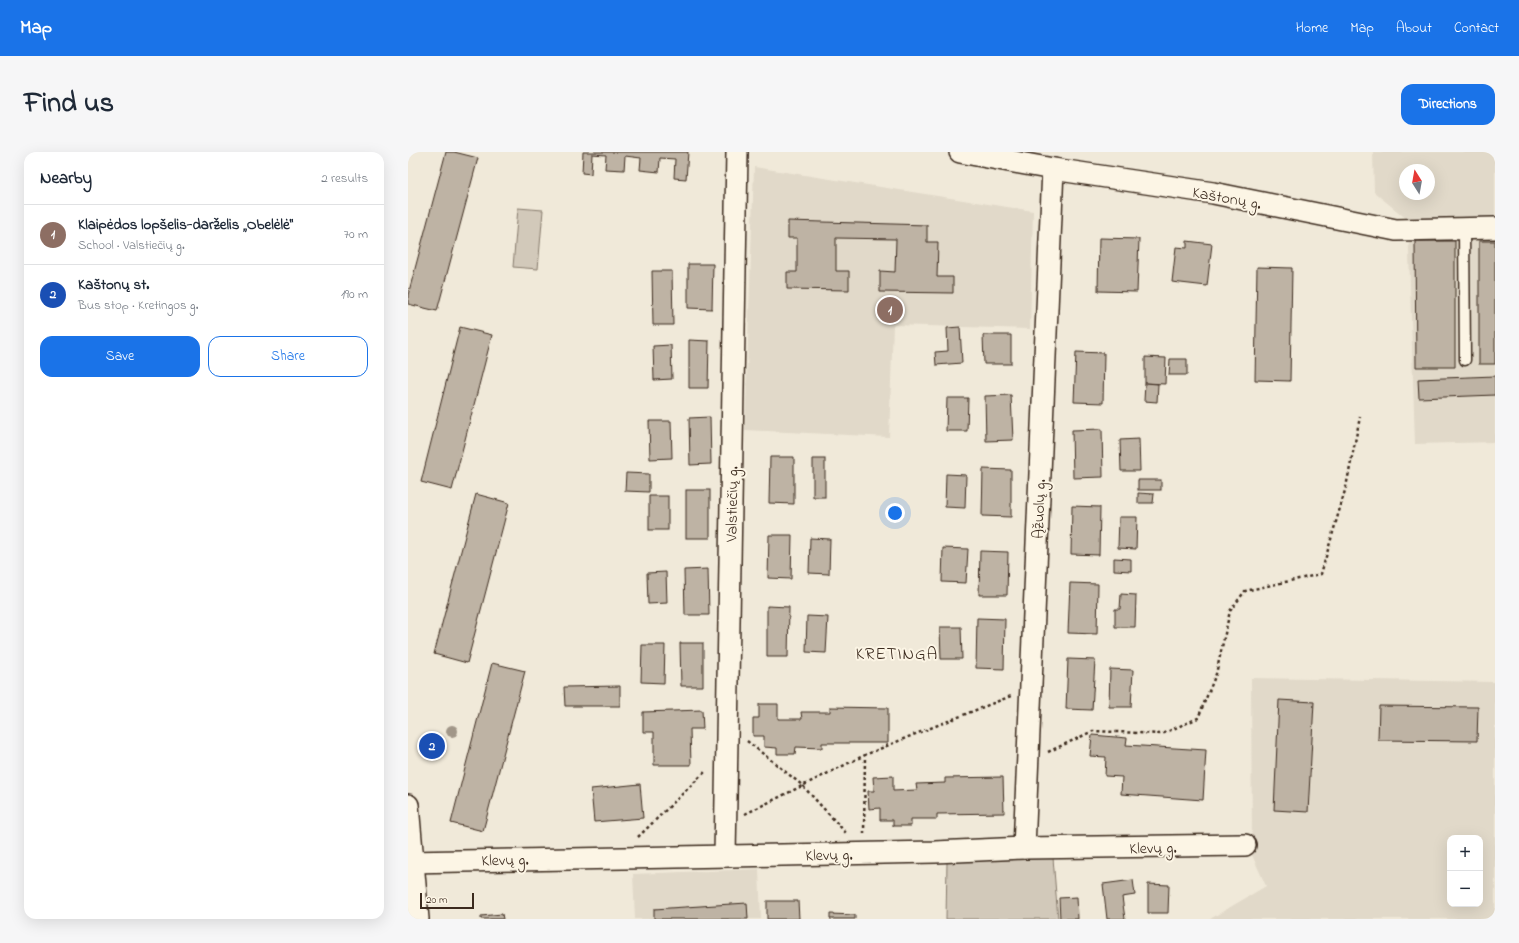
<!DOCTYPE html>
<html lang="en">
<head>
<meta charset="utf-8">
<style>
	body { margin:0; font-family:"Indie Flower",sans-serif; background:#f6f6f7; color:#1f2937 }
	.controls { position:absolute; right:12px; bottom:12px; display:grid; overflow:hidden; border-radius:8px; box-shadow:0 4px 16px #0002 }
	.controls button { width:36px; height:36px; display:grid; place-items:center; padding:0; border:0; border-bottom:1px solid #e0e1e3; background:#fff; color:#1f2937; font:20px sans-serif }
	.compass { position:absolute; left:991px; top:12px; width:36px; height:36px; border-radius:50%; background:#fff; box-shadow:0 4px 16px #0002; rotate:349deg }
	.scale { position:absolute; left:12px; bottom:10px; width:54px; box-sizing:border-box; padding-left:4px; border:2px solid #3b2a1e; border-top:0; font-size:11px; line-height:14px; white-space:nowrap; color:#3b2a1e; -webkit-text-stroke:3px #fcf5e5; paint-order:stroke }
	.you { position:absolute; left:487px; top:361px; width:14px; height:14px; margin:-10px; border:3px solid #fff; border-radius:50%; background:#1a73e8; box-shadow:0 0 0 6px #1a73e833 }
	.badge { display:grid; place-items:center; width:26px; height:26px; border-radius:50%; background:#1a73e8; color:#fff; font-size:13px; font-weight:700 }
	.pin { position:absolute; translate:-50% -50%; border:2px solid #fff; box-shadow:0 1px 4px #0006 }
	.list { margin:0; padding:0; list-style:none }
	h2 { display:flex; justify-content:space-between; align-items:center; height:52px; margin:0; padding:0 16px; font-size:17px }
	h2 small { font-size:13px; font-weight:400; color:#747a83 }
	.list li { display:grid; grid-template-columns:26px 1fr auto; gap:12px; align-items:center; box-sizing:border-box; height:60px; padding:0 16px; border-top:1px solid #e0e1e3 }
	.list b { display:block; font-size:15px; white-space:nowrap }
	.list p { margin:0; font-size:13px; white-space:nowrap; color:#747a83 }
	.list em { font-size:13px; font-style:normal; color:#747a83 }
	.actions { display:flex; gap:8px; padding:12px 16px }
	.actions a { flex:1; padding:9px 0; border:1px solid #1a73e8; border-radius:12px; text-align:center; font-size:14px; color:#1a73e8 }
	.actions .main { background:#1a73e8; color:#fff }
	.map { position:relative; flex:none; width:1087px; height:767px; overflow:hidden; border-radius:12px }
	header { display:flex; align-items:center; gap:24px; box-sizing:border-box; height:56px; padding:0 20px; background:#1a73e8; color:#fff }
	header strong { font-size:19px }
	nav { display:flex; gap:22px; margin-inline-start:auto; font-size:14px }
	.intro { display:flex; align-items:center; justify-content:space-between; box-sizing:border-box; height:96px; padding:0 24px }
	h1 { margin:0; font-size:28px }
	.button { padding:10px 18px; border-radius:12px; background:#1a73e8; color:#fff; font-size:14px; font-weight:700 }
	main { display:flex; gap:24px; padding:0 24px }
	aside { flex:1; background:#fff; border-radius:12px; box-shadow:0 4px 16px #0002 }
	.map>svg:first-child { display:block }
	.built { fill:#e1d9c9; fill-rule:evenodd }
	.green { fill:#d2c9ba; stroke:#867a6c }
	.building { fill:#beb3a4; stroke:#3b2a1e }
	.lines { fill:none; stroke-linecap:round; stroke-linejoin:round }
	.service-casing { stroke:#3b2a1e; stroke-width:13 }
	.minor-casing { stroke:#3b2a1e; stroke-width:24 }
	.path { stroke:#3b2a1e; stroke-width:2.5; stroke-dasharray:3 3; stroke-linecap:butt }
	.service { stroke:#fcf5e5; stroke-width:10 }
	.minor { stroke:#fcf5e5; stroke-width:21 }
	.tree { fill:#a19688 }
	.labels { text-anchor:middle; stroke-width:4; stroke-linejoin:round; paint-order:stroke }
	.street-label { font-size:16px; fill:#3b2a1e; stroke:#fcf5e5 }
	.neighbourhood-label { font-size:17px; letter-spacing:1px; fill:#3b2a1e; stroke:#fcf5e5 }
</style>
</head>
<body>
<header>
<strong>Map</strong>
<nav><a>Home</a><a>Map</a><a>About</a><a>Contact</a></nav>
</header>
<div class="intro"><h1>Find us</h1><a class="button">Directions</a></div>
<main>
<aside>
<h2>Nearby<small>2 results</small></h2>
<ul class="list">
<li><span class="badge" style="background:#8d6e63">1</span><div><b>Klaipėdos lopšelis-darželis „Obelėlė“</b><p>School · Valstiečių g.</p></div><em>70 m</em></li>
<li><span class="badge" style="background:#1a4fb4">2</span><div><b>Kaštonų st.</b><p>Bus stop · Kretingos g.</p></div><em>190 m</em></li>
</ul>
<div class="actions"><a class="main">Save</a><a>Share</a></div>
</aside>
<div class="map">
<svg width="1087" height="767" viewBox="0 0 1087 767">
	<rect width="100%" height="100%" fill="#f0e9d9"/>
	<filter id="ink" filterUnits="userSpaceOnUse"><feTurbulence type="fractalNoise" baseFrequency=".025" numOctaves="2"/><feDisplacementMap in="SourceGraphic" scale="8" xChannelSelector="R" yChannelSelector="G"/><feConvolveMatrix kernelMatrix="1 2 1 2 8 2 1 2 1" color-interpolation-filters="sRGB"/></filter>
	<g filter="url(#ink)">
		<g class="built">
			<path d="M 965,0 L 1087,0 L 1087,290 L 1007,292 L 1000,68 L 966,40 ZM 997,18 L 1021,18 L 1021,42 L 997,42 Z"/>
			<polygon points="346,15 625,59 622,177 485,173 481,285 337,278"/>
			<path d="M 843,526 L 1087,530 L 1087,767 L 802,767 L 858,734 L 844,703 ZM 1042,686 L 1072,686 L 1072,752 L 1042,752 Z"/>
			<polygon points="351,717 353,767 227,767 225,722"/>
		</g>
		<g class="green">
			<polygon points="110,56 135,58 130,117 105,115"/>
			<polygon points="645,706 650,767 538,767 539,710"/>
		</g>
		<g class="building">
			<polygon points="38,0 46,0 70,6 29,159 0,152 0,143"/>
			<polygon points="175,0 280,0 278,27 266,26 267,7 252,6 251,20 232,18 233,6 217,4 216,18 197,17 198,3 184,2 183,22 174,21"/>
			<polygon points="380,69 519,73 519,90 530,90 529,125 545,125 545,141 472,140 472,119 487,120 488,87 428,86 428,119 441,119 441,138 379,137 379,120 389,120 389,86 380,86"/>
			<polygon points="691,86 731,87 729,140 690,139"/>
			<polygon points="779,89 804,92 799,134 764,130 768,95 779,96"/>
			<polygon points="1007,89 1047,89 1047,215 1008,215"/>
			<rect x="1071" y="89" width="16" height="123"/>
			<polygon points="280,112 305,112 304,157 280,156"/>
			<polygon points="849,115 884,116 882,229 847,228"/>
			<polygon points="244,119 264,119 265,173 245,173"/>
			<polygon points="52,175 84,183 44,338 13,330"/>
			<polygon points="552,175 554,211 528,213 527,200 540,199 539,176"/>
			<polygon points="575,183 603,183 603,212 576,212"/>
			<polygon points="281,188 301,189 300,236 281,236"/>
			<polygon points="263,193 264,227 246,228 245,194"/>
			<polygon points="668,200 696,201 695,251 666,250"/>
			<polygon points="737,205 758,206 757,232 737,231"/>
			<polygon points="762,207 779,207 779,223 761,223"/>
			<polygon points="1087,224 1087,243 1011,246 1010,227"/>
			<polygon points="737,231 750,232 749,250 736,249"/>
			<polygon points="603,243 605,288 578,289 577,244"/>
			<polygon points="539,246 560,246 559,279 538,279"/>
			<polygon points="302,265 303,312 282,313 281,266"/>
			<polygon points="241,269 263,269 264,306 242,307"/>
			<polygon points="694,277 695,325 665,326 664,278"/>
			<polygon points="731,287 732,319 713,319 712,288"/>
			<polygon points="362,305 386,305 386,352 361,351"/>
			<rect x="405" y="307" width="12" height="38"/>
			<polygon points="575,317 603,318 603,365 574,364"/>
			<polygon points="218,321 241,322 241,340 217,339"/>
			<polygon points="538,322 558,323 557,356 537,355"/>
			<rect x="730" y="328" width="23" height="10"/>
			<rect x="278" y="338" width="24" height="48"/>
			<polygon points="730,341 746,342 745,351 730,351"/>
			<polygon points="68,342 101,351 59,511 26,502"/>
			<rect x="241" y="344" width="19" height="34"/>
			<polygon points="664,354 692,355 691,403 663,402"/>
			<polygon points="711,365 729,365 728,397 710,396"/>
			<polygon points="361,383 384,383 383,427 360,426"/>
			<polygon points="402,386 422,387 421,422 401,421"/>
			<polygon points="535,396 560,397 558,431 534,430"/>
			<polygon points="572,399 600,400 599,443 571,443"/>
			<polygon points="706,406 723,407 723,419 706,418"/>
			<polygon points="300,417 301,463 277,463 276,418"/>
			<polygon points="258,420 259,451 240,452 239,421"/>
			<polygon points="662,431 690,432 689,482 660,481"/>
			<polygon points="713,442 728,443 727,475 707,475 707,457 712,457"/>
			<polygon points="359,454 381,455 380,505 359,505"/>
			<polygon points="399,464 420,465 418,501 398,500"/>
			<polygon points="569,466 597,467 596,517 568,516"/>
			<polygon points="532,475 553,475 554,507 533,507"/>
			<polygon points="272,491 295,491 295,534 273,534"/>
			<polygon points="234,493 257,493 256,531 233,530"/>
			<polygon points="660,507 687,508 684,558 658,557"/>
			<polygon points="84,511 117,519 75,679 43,671"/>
			<polygon points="702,517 725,518 723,555 701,555"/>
			<polygon points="212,534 212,554 157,554 156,535"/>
			<polygon points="871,548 906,550 900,660 866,658"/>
			<polygon points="351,552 370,552 370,567 394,567 393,560 422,560 422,555 480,556 480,591 414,591 414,596 388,595 387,602 369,602 369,596 356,595 356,584 345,584 345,566 351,566"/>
			<polygon points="971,554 1070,555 1069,589 970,588"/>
			<polygon points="294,558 295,577 282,577 283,613 246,613 246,580 235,580 235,560"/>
			<polygon points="684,583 719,586 718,593 798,598 795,648 713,642 714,625 697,624 698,605 682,604"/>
			<polygon points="485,624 485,639 509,638 508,632 537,631 537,626 595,625 596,661 529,662 529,667 503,667 503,674 485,674 485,668 472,668 472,656 461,657 460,639 466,639 465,625"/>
			<polygon points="232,632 235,666 186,670 183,637"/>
			<polygon points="725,728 727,743 714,745 717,767 699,767 695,732"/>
			<polygon points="740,732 761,733 760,761 740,761"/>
			<polygon points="669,745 670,767 652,767 651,746"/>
			<polygon points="359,749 390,749 391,767 359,767"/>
			<polygon points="339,751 340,767 246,767 246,757"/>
			<polygon points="94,762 95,767 73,767 73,764"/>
			<polygon points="422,762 447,763 447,767 422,767"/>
		</g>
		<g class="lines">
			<g class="service-casing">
				<polyline id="service" points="1056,77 1057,208"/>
			</g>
			<g class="minor-casing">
				<g id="minor">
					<polyline points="552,0 645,17 805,41 988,78 1087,76"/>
					<polyline points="0,653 10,767"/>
					<polyline points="616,696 645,17"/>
					<polyline points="317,704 329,0"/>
					<polyline points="0,710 527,700 616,696 837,693"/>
				</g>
			</g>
			<g class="path">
				<polyline points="339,589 394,633 439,682"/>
				<polyline points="640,600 685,579 754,582 790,566 808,522 822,459 837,439 913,422 938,335 952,265"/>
				<polyline points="337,662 457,603 505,583 603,544"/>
				<polyline points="456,682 457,603"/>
				<polyline points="230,685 298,619"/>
			</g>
			<use href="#service" class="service"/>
			<use href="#minor" class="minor"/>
		</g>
		<circle class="tree" cx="44" cy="579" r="6"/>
	</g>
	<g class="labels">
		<g class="street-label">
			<text transform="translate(819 45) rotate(10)" y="6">Kaštonų g.</text>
			<text transform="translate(323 352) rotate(-89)" y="6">Valstiečių g.</text>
			<text transform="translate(630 357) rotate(-88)" y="6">Ąžuolų g.</text>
			<text transform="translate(745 695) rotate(-1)" y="6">Klevų g.</text>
			<text transform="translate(421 702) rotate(-1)" y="6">Klevų g.</text>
			<text transform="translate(97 707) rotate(-1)" y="6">Klevų g.</text>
		</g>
		<g class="neighbourhood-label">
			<text x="489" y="507">KRETINGA</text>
		</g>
	</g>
</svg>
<div class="controls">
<button>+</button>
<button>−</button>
</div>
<svg class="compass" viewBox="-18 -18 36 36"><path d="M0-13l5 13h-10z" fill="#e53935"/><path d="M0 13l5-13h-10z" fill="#747a83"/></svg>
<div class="scale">20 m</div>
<div class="you"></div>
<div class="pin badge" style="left:482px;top:158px;background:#8d6e63">1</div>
<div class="pin badge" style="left:24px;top:594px;background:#1a4fb4">2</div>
</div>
</main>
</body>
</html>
